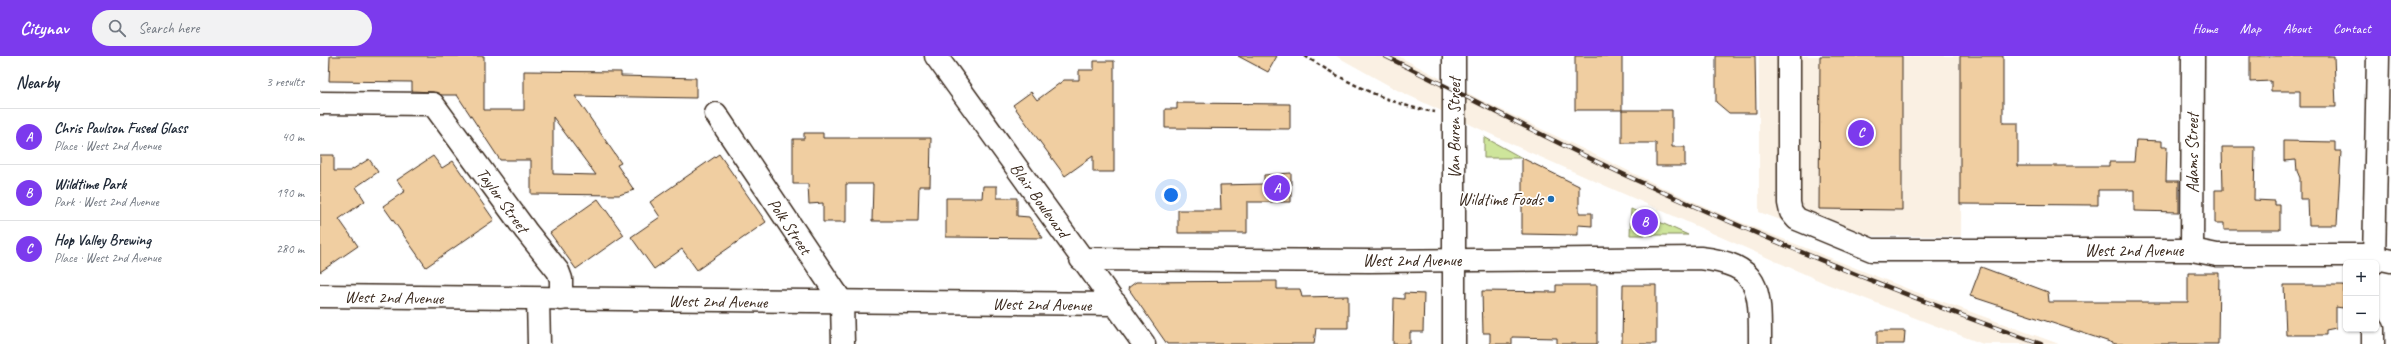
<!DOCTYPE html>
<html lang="en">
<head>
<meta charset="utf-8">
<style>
	body { margin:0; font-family:Caveat,sans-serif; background:#f2f2f3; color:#1f2937 }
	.controls { position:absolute; right:12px; bottom:12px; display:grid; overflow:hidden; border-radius:6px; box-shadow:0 1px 3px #0004 }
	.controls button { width:36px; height:36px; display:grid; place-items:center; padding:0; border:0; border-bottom:1px solid #e0e1e3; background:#fff; color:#1f2937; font:20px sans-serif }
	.you { position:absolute; left:851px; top:139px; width:14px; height:14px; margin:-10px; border:3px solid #fff; border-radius:50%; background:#1a73e8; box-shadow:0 0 0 6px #1a73e833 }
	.badge { display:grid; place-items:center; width:26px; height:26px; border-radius:50%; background:#7c3aed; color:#fff; font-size:13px; font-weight:700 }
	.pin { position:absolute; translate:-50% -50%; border:2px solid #fff; box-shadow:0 1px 4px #0006 }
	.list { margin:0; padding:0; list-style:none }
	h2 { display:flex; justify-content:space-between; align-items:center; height:52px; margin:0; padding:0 16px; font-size:17px }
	h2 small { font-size:13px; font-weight:400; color:#747a83 }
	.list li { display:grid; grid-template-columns:26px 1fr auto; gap:12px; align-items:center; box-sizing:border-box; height:56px; padding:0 16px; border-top:1px solid #e0e1e3 }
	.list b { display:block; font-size:15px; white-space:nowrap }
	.list p { margin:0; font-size:13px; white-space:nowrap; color:#747a83 }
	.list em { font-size:13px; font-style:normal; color:#747a83 }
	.icon { flex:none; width:22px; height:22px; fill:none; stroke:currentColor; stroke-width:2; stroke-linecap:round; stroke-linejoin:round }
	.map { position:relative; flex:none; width:2071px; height:288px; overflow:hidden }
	header { display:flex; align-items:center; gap:24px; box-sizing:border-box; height:56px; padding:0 20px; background:#7c3aed; color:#fff }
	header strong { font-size:19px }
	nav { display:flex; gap:22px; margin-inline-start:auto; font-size:14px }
	.search { width:280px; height:36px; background:#f2f2f3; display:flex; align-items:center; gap:10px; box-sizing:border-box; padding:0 14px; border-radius:22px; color:#747a83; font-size:15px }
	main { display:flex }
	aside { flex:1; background:#fff }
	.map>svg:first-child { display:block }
	.built { fill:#faf0e3 }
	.green { fill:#cee59b; stroke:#84885c }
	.building { fill:#f0cea1; stroke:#3b2a1e; fill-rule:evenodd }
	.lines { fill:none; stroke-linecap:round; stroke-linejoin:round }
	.minor-casing { stroke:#3b2a1e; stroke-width:25 }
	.path { stroke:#3b2a1e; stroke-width:2.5; stroke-dasharray:4 3; stroke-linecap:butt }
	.minor { stroke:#fff; stroke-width:22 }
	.rail-casing { stroke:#3b2a1e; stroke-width:4.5 }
	.rail { stroke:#fff; stroke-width:3; stroke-dasharray:9; stroke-linecap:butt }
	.poi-dot { fill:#1f6fb2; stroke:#fff; stroke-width:1.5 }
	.labels { text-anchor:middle; stroke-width:3.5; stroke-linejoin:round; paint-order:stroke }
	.street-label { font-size:17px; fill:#3b2a1e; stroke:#fff }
	.poi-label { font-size:17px; fill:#3b2a1e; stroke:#fff; text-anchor:end }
</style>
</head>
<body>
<header>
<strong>Citynav</strong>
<div class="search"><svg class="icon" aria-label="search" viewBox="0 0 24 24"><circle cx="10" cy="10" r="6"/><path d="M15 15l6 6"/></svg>Search here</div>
<nav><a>Home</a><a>Map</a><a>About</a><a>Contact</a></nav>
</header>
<main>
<aside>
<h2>Nearby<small>3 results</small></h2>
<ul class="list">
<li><span class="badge">A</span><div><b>Chris Paulson Fused Glass</b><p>Place · West 2nd Avenue</p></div><em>40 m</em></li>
<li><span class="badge">B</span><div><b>Wildtime Park</b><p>Park · West 2nd Avenue</p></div><em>190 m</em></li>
<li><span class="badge">C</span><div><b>Hop Valley Brewing</b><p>Place · West 2nd Avenue</p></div><em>280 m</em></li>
</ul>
</aside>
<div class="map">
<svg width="2071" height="288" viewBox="0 0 2071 288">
	<rect width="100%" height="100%" fill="#fff"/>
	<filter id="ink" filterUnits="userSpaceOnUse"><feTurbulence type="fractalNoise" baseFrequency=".025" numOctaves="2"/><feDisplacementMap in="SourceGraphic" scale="8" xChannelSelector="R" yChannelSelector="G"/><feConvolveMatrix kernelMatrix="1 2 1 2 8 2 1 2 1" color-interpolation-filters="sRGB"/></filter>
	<g filter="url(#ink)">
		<g class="built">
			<polygon points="1016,0 1078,0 1163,45 1346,133 1413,163 1588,233 1739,288 1663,288 1507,228 1198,91 1077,34"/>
			<polygon points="1439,0 1642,0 1641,180 1504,180 1439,156"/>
		</g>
		<g class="green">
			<polygon points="1164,81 1202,102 1164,102"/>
			<polygon points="1311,153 1368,179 1310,179"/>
		</g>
		<g class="building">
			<path d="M 10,0 L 164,0 L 164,54 L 204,54 L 204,15 L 301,16 L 301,20 L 376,22 L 376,42 L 255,40 L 301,107 L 297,109 L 314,134 L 299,139 L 211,138 L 211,104 L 180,104 L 137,39 L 122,39 L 113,36 L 92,35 L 92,26 L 9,25 ZM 233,61 L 276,119 L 233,118 Z"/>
			<polygon points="918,0 957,0 948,16"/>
			<rect x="1255" y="0" width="47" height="54"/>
			<polygon points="1396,0 1435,0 1436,57 1409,57 1396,46"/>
			<polygon points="1500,0 1582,0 1582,154 1499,153"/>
			<polygon points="1640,0 1683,0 1683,67 1698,67 1698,110 1789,110 1789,106 1814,106 1816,84 1842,85 1842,91 1847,91 1846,125 1859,125 1859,156 1814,155 1814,134 1778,134 1778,149 1640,148"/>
			<polygon points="1930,0 2014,0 2016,51 1980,51 1980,35 1951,35 1951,25 1930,26"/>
			<polygon points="774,5 794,5 794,116 773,116 773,100 745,120 693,49 711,36 717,44 744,24 759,24 759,14 774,14"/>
			<polygon points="857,47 970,48 970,73 845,72 845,53 857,53"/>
			<polygon points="1302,54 1352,54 1352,91 1365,91 1365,110 1336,110 1336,87 1302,87"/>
			<polygon points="484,77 503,77 503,82 611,82 610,130 599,130 598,165 552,165 553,128 526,128 526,166 503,166 503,147 489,148 488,128 473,128 473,83 484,83"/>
			<polygon points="1964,85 2015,86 2015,95 2021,95 2017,169 1989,169 1988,143 1980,143 1980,122 1977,115 1976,104 1964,105"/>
			<polygon points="1902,91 1935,91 1934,144 1955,145 1955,149 1960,149 1960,174 1904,174 1904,167 1895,167 1895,134 1903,134"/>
			<polygon points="399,98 446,166 377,214 362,193 334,213 311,181 340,161 330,146"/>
			<polygon points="0,99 14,99 14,115 30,115 49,103 58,116 36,131 45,145 19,163 38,190 0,216"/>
			<polygon points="113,100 122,112 133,105 174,164 106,211 63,150 85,135 77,124"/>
			<polygon points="1202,102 1259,130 1259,157 1272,157 1272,170 1258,169 1258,179 1202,178"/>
			<polygon points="971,117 971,146 927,146 927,177 858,177 858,154 901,154 900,129 944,128 944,119"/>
			<polygon points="663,130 677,130 677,142 697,142 697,160 709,161 723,182 626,181 626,142 662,142"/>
			<polygon points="278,143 304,179 256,213 230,177"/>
			<polygon points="1661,211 1728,236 1729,246 1868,246 1868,217 1899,217 1898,288 1796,288 1650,240"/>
			<polygon points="957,225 957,233 980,233 982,241 1028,240 1028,272 996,272 994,288 847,288 808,232 816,226"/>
			<polygon points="1236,229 1277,229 1277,288 1237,288 1237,282 1192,281 1192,288 1170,288 1170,277 1163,277 1162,235 1236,236"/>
			<polygon points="1303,229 1336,229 1336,288 1302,288"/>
			<polygon points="1964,229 2024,229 2023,252 2016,251 2016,272 2006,274 2006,279 1966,279"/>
			<polygon points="1084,237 1104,238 1103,276 1090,276 1090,288 1073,288 1074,242 1084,243"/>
			<polygon points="1557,275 1585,275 1584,288 1557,288"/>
		</g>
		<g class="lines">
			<g class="minor-casing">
				<g id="minor">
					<polyline points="616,0 824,288"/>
					<polyline points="1469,0 1469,147 1471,156 1477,163 1552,194 1872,194 1897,199 2043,199 2071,205"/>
					<polyline points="0,47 113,48 206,175 238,215 241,223 241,243"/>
					<polyline points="396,58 522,246 523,288"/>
					<polyline points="1872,194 1873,0"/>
					<path d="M 761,203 L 1049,205 L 1380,202 C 1442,209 1440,234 1440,288"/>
					<polyline points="2054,207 2058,0"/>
					<polyline points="0,240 796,248"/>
					<polyline points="218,243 219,288"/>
					<polyline points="1134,288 1134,0"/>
					<polyline points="2053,288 2053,273"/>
				</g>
			</g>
			<path class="path" d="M 985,0 C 1024,25 1069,49 1115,56"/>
			<use href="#minor" class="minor"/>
			<g class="rail-casing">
				<path id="rail" d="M 1065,0 C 1146,40 1226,82 1307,120 C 1443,182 1581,239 1721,288"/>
			</g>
			<use href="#rail" class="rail"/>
		</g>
	</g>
	<circle class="poi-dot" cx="1231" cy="143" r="4"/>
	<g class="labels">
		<g class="street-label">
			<text transform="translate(1134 72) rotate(-90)" y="6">Van Buren Street</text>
			<text transform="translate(1872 97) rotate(-90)" y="6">Adams Street</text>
			<text transform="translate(183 144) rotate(54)" y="6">Taylor Street</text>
			<text transform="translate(720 144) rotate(54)" y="6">Blair Boulevard</text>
			<text transform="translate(470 170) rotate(56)" y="6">Polk Street</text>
			<text x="1814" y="200">West 2nd Avenue</text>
			<text x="1092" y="210">West 2nd Avenue</text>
			<text transform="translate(74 241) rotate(1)" y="6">West 2nd Avenue</text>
			<text transform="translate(398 245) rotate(1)" y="6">West 2nd Avenue</text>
			<text transform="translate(722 248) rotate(1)" y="6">West 2nd Avenue</text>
		</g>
		<g class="poi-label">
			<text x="1223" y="149">Wildtime Foods</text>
		</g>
	</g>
</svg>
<div class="controls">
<button>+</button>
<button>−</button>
</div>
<div class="you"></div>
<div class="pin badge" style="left:957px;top:132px">A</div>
<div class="pin badge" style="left:1325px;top:166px">B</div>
<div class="pin badge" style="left:1541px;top:77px">C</div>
</div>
</main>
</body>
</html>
